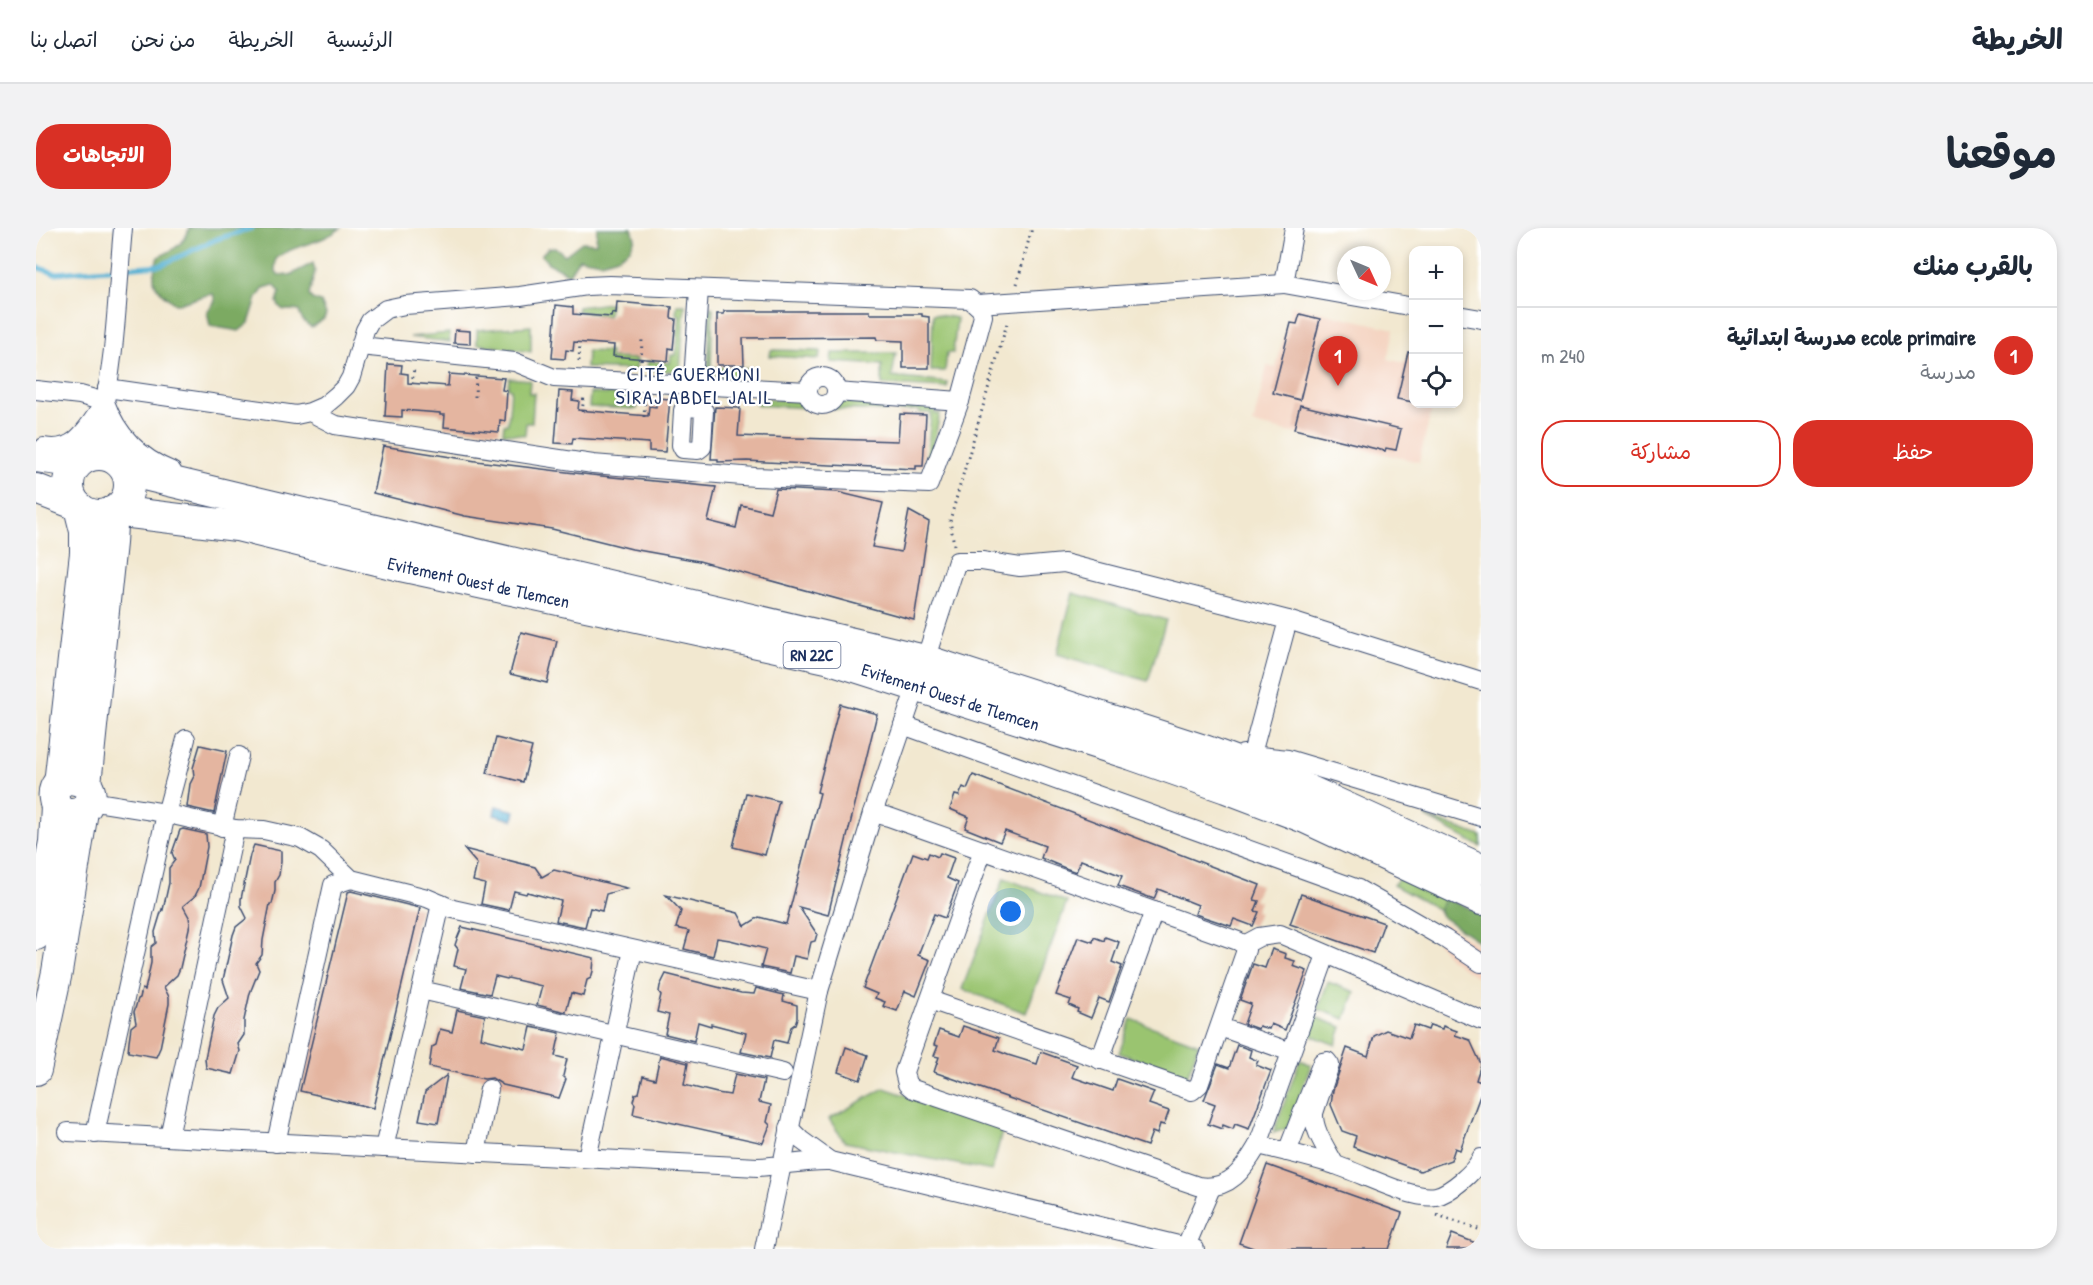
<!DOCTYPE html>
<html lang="ar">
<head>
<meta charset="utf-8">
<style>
	body { margin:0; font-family:"Patrick Hand","Playpen Sans Arabic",sans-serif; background:#f2f2f3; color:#1f2937; direction:rtl }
	.controls { position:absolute; right:18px; top:18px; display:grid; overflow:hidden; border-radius:12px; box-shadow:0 3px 9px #0003 }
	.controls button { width:54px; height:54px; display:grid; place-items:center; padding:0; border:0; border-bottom:2px solid #e0e1e3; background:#fff; color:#1f2937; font:30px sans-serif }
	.compass { position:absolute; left:1301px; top:18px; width:54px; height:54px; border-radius:50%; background:#fff; box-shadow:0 3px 9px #0003; rotate:134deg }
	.you { position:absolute; left:975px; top:684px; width:21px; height:21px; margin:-15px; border:4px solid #fff; border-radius:50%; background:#1a73e8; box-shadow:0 0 0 9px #1a73e833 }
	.badge { display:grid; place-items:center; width:39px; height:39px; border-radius:50%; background:#d93025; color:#fff; font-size:20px; font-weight:700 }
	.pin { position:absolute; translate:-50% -50px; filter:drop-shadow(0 2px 3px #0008) }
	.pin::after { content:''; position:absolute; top:32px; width:21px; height:18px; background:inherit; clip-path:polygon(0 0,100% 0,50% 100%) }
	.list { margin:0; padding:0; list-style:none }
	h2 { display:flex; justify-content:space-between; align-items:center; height:78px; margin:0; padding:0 24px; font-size:26px }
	h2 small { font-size:20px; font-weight:400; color:#747a83 }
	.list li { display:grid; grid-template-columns:39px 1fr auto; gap:18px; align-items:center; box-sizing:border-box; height:96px; padding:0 24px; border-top:2px solid #e0e1e3 }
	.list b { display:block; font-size:22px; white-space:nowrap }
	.list p { margin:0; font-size:20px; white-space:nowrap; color:#747a83 }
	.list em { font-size:20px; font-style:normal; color:#747a83 }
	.actions { display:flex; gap:12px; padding:18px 24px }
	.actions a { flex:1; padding:14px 0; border:2px solid #d93025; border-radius:24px; text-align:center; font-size:21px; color:#d93025 }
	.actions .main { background:#d93025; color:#fff }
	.icon { flex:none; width:33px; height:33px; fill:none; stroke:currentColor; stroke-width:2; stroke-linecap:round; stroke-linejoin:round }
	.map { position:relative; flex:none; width:1445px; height:1021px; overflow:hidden; direction:ltr; border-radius:24px }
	header { display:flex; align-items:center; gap:36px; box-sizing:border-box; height:84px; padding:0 30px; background:#fff; border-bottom:2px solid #e0e1e3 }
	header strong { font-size:28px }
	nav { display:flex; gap:33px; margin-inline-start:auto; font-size:21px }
	.intro { display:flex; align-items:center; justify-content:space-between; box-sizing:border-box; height:144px; padding:0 36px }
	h1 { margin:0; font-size:42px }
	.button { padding:15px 27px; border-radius:24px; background:#d93025; color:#fff; font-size:21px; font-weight:700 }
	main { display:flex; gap:36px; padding:0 36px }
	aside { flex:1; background:#fff; border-radius:24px; box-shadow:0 3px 9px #0003 }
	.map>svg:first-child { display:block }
	.built { fill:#f4d3c0 }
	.green { fill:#9ac470; stroke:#5a7a67; stroke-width:1.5 }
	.forest { fill:#7baa62; stroke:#4b6c60; stroke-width:1.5 }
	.water { fill:#55b1d3; stroke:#387098; stroke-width:1.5 }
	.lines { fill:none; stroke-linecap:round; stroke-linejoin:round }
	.stream { stroke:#55b1d3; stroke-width:5 }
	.building { fill:#e4b5a0 }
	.minor-casing { stroke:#3b4b6f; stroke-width:20 }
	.trunk-casing { stroke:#3b4b6f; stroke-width:32 }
	.path { stroke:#3b4b6f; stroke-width:3; stroke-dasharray:1.5 4.5; stroke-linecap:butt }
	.minor { stroke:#fff; stroke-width:18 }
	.trunk { stroke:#fff; stroke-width:30 }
	.labels { text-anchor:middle; stroke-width:4.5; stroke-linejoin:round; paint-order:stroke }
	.shield { fill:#fff; stroke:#5f6d8e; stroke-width:1.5 }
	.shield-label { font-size:16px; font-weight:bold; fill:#1b2f5e }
	.street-label { font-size:18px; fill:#1b2f5e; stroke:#fff }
	.neighbourhood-label { font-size:20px; letter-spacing:1.5px; fill:#1b2f5e; stroke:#fff }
</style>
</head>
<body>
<header>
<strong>الخريطة</strong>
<nav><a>الرئيسية</a><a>الخريطة</a><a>من نحن</a><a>اتصل بنا</a></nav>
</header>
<div class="intro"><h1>موقعنا</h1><a class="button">الاتجاهات</a></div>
<main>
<aside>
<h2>بالقرب منك<small></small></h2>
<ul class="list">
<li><span class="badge">1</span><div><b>ecole primaire مدرسة ابتدائية</b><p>مدرسة</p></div><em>240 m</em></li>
</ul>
<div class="actions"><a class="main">حفظ</a><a>مشاركة</a></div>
</aside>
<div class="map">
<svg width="1445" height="1021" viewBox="0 0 1445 1021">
	<rect width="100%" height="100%" fill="#fff"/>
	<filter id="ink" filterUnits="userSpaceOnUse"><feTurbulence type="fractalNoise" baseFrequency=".0167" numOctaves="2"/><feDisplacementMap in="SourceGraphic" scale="12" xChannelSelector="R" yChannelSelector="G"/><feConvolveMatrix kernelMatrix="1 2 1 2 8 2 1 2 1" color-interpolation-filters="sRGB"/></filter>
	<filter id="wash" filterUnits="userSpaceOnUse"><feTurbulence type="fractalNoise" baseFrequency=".008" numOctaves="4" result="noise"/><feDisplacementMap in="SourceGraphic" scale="24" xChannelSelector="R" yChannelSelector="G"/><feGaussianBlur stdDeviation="1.35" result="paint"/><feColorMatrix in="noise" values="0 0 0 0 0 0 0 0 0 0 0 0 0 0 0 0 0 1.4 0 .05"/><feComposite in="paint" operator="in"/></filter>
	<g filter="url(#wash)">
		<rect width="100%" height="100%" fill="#f2e8d0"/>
		<g class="built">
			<polygon points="1255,77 1358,101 1352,131 1377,137 1378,176 1397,176 1383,234 1217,196 1231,138 1240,140"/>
			<polygon points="1408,695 1445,719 1445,752 1413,730 1401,715"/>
		</g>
		<g class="green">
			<polygon points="574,75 572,88 541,83 542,79"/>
			<polygon points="641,77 649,77 644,144 611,141 612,133 634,135 635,127 640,127 644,87 640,86"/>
			<polygon points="674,79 677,80 675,139 713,141 713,148 672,147"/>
			<polygon points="897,86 921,90 917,125 911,125 909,143 895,143"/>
			<polygon points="495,98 495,124 441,116 441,102"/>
			<polygon points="413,105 414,114 374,109"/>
			<polygon points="735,122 784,123 783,131 734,128"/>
			<polygon points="551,123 574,124 574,130 601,131 600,142 550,140"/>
			<polygon points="796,125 860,125 856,149 912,155 911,160 846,157 846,137 795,134"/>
			<polygon points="473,150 494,152 493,165 498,165 496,195 490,195 489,207 467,205 468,196 472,195 475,161 472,160"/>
			<polygon points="554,165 602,168 601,181 553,179"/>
			<polygon points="720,171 767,173 772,180 720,177"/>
			<polygon points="805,174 851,177 850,183 798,181"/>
			<polygon points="863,177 899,179 899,186 904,185 893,240 890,239 895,185 884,185 883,182 862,183"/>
			<polygon points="1037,365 1130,392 1112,453 1021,426"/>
			<polygon points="1390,589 1445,608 1445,619"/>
			<polygon points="1365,648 1445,689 1429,696 1357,657"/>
			<polygon points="968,650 1031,674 990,785 926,761"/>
			<polygon points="1292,754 1319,764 1309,791 1282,781"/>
			<polygon points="1279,789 1306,799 1300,817 1272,806"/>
			<polygon points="1095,791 1163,816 1151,849 1083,825"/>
			<polygon points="1264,832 1275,837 1252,900 1237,905"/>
			<polygon points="848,860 967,900 956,943 809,914 793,891"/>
		</g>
		<g class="forest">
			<path d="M 153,0 L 305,0 C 285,16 255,17 240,31 L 239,42 L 243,47 L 254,47 L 277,35 L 279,43 L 273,67 L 276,71 L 285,74 L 290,86 L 288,91 L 276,99 C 269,96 264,91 263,83 C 251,80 247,87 241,74 L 244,64 L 238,57 L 228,60 L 221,70 L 213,95 L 203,103 L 174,98 L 171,84 L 179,73 L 177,66 C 163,68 152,74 139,76 C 118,60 113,54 122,29 C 136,23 150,15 153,0 Z"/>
			<polygon points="561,0 596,0 599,10 594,21 582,29 565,34 543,30 533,46 512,35 505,27 512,20 519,19 529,27 546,14 560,15"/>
			<polygon points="1409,671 1438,682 1445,688 1445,715 1405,688 1402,682"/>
		</g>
		<polygon class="water" points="460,578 479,583 477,592 458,587"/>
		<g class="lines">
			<polyline class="stream" points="0,39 19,45 125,37 181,11 216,0"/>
		</g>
		<g id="blocks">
			<g class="building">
				<polygon points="581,74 636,79 635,90 640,91 637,121 633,120 632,133 577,128 578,117 538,114 537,123 530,122 529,131 516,130 520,77 537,79 537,86 575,89 576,85 580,86"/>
				<polygon points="688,83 833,83 833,86 886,86 886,88 893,89 893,140 867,140 867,113 841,112 840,109 707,110 708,137 681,137 681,86 688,86"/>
				<polygon points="1264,86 1284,91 1264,172 1237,165 1255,95 1261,96"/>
				<polygon points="419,102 434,103 434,116 418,115"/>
				<polygon points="1372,124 1377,125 1377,174 1361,171"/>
				<polygon points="352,136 366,137 365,145 372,146 372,155 412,158 413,146 468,150 466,162 471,163 469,193 464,192 463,204 408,199 409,187 404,187 404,185 366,182 366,189 349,188"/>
				<polygon points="523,163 537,164 536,172 543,173 542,182 612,188 613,178 620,179 621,170 634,171 629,224 613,223 613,215 583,213 537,210 536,216 519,215"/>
				<polygon points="1264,177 1365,201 1360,222 1350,220 1349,223 1258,201"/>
				<polygon points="679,179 704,180 702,208 759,210 862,213 864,186 890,187 887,238 880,238 880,241 711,233 682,234 682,231 675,231"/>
				<polygon points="347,218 440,233 555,247 680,259 672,293 700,300 705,277 734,284 740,261 801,264 847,275 836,319 865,324 873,283 893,294 878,392 663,333 596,321 516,301 429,288 337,265"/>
				<polygon points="485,404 521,413 511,455 474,446"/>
				<polygon points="804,476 841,486 792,687 763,679 781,706 779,713 775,714 771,731 758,728 754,745 725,739 730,721 694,712 681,710 677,728 648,721 653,703 640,700 645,683 630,667 702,685 709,698 723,689 750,696 784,565 781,564"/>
				<polygon points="460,510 496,519 487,554 451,545"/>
				<polygon points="164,517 191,523 178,585 151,579 154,556 158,548 157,540"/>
				<polygon points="937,547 1224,657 1218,672 1223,673 1219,683 1223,684 1217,698 1198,691 1195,698 1159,686 1162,677 1122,661 1118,671 1082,658 1086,648 1045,632 1040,644 1029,640 1005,630 1009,618 969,603 964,614 929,600 933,589 914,581 919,567 923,568 927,559 931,561"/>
				<polygon points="710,565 743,573 729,627 697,619"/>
				<polygon points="147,601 170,606 171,619 163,660 159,668 147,678 153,689 154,696 144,740 141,747 128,759 133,769 133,776 124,820 120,829 92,824 93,813 95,799 100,795 98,784 102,771 104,770 106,761 109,762 115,735 115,719 120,715 119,704 126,681 127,682 133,655 133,640 139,632 136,625 144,602"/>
				<polygon points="218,617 245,623 245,634 243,647 239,654 239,663 236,676 234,676 227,712 226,727 220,735 223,742 214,765 208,792 208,807 202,816 204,823 197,846 170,840 169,830 178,788 182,780 193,770 187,752 197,707 200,699 211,690 205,678 205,671 214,627"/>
				<polygon points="428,621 499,639 506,649 518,642 591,660 570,666 566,683 554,680 549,699 520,693 525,673 491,664 490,666 478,663 473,682 445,676 449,656 437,653 441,636"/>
				<polygon points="877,625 891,630 893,625 902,629 904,625 918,630 911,650 922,655 909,690 898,686 882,727 894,732 880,768 869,763 861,783 847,778 849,774 839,770 841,766 827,760"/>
				<polygon points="315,663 384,680 337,880 264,863 312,664"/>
				<polygon points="1265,666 1348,695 1337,725 1254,696"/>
				<polygon points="426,699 558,730 557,743 555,750 551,752 547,768 535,765 530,784 501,777 506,758 472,750 471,751 459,748 454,766 425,760 430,741 418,738 422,721 419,717 421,711"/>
				<polygon points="1042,709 1057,714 1058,709 1068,713 1069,709 1083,714 1076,734 1086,738 1073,774 1063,770 1055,790 1041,784 1042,781 1033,777 1035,772 1020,767"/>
				<polygon points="1236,721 1250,726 1249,730 1259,733 1257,738 1271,743 1249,802 1235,796 1233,801 1223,798 1222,801 1208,796 1215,776 1204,772 1217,736 1229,740"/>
				<polygon points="630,746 705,765 718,766 720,760 748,767 747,773 761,777 761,790 759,796 755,799 751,815 738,812 734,830 705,824 710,805 675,796 675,798 662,794 658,813 629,806 633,787 621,784 625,767 623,764 624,758"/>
				<polygon points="421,782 449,788 445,810 490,821 495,799 524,805 519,828 531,831 527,848 530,851 523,870 467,857 456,850 448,851 393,839 396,819 400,817 404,801 416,804"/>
				<polygon points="1378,797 1392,802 1394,797 1406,801 1407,798 1421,803 1419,807 1434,812 1445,836 1440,852 1445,854 1445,865 1424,922 1419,920 1415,932 1384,943 1317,919 1320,908 1306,903 1295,877 1297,862 1311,820 1332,828 1338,808 1350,802 1373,810"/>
				<polygon points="927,798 963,810 959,822 972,827 1001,836 1005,824 1041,837 1036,849 1077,863 1081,851 1118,864 1113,876 1133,883 1128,897 1124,896 1121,906 1116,904 1111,918 898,844 903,829 898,828 902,818 898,817 903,802 923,809"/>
				<polygon points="1201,817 1215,822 1213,829 1222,833 1220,837 1235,843 1213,901 1199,896 1197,901 1187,897 1186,901 1172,896 1179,876 1168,872 1182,836 1193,840"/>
				<polygon points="810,819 832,827 824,852 802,844"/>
				<polygon points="624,828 652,835 648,857 681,865 694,867 699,846 728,852 723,874 735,877 731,894 734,897 727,915 597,886 599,876 597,873 599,866 603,865 607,848 619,851"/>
				<polygon points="411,847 402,895 383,892 389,864"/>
				<polygon points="1231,937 1366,985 1353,1021 1220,1021 1203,1015"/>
				<polygon points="1416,1006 1445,1017 1445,1021 1410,1021"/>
			</g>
		</g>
	</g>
	<g filter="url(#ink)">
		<use href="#blocks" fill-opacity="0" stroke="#3b4b6f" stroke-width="1.5"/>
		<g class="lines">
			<g class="minor-casing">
				<g id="minor">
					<polyline points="1258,0 1248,56 1378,79"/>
					<polyline points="941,76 1248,56"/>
					<polyline points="1422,87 1445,91"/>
					<polyline points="324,118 479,134 518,150 772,163"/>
					<circle cx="786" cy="163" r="14"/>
					<polyline points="71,160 260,187 274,184 288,178 300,168 310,158 315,149 329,102 334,93 350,81 369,77 484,68 551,58 574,57 934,71 945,81 947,88 924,173 893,256 719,249 557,236 299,197 274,184"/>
					<polyline points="0,162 44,167 69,174"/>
					<polyline points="800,164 924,173"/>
					<polyline points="656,169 663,61"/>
					<path d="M 69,174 C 81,207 103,230 136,243"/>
					<polygon points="650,179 665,180 668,183 666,219 662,222 647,221 645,217 647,182"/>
					<polyline points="69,188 72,208 83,234"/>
					<path d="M 8,219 C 36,225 49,204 63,183"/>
					<path d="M 50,230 C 54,218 61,207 64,195 C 80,135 81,63 87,0"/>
					<polyline points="1252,392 1445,453"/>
					<polyline points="867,497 1322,661 1409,711 1445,735"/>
					<polyline points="1207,526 1252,531 1445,589"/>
					<polyline points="54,573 123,584 199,601 228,602 264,610 285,622 315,651 391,670 417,681 783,763"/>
					<polyline points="837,585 853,589 1202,713 1208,717 1210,722 1163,857 1156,863 894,772"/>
					<polyline points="186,599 203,528"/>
					<path d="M 947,622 L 868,844 L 871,856 L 877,861 L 1162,958 C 1194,963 1208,941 1222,917 L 1290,727"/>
					<polyline points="1208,717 1223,709 1244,706 1445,792"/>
					<polyline points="385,762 747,845"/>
					<polyline points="1184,799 1255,824"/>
					<polyline points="1064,832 1118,683"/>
					<polyline points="753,900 765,912 794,933 1159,1021"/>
					<path d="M 32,904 L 722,939 C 747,938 770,932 794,933"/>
					<polyline points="59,906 130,586 150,511"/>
					<polyline points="133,909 199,601"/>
					<polyline points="240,915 297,657 315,651"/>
					<path d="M 1222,917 C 1248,923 1274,929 1299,937 C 1323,944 1377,973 1400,968 C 1414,965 1440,943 1445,930"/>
					<polyline points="348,920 405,676"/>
					<path d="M 1251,924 L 1286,834 L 1291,833 L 1294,837 L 1278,885 C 1277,903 1291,921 1299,937"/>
					<polyline points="440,925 453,861"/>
					<polyline points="551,930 597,722"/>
					<polyline points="1150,1018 1175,960"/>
					<polyline points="728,1021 783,763 837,585 885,445 921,333 946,333 984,339 1028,335 1252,392 1216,526"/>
				</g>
			</g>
			<g class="trunk-casing">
				<g id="trunk">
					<circle cx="63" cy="257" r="30"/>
					<polyline points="0,229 31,233 47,231"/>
					<polyline points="87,238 112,248 208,271 889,432 1171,523 1261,557 1445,641"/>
					<polyline points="0,261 39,276"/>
					<path id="s1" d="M 78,283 L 201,298 L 360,337 L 791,430 L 1096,527 L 1190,560 L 1269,590 L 1445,672"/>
					<polyline points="23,556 49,325 49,303 43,279"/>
					<polyline points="50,556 75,315 76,297 75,284"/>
					<polyline points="0,707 18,614 20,578"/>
					<path d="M 0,842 L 21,744 L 47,583 C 76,551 12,537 18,571 C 20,586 35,589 47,583"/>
				</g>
			</g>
			<g class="path">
				<polyline points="981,56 996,0"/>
				<polyline points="543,133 544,114"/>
				<polyline points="605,138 606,110"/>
				<polyline points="376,156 378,140"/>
				<polyline points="439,169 440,147"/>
				<polyline points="546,184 548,168"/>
				<polyline points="608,189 609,173"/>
				<polyline points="918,317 914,292 972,92"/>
				<polyline points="1401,987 1445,1002"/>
			</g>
			<use href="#minor" class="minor"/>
			<use href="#trunk" class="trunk"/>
		</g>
	</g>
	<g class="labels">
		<rect class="shield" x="747.5" y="414" width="57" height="26" rx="4.5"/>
		<g class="shield-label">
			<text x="776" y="433">RN 22C</text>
		</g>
		<g class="street-label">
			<text dy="6" stroke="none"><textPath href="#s1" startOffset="372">Evitement Ouest de Tlemcen</textPath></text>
			<text dy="6" stroke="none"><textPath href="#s1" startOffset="858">Evitement Ouest de Tlemcen</textPath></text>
		</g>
		<g class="neighbourhood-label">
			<text x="658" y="153">CITÉ GUERMONI<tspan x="658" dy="23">SIRAJ ABDEL JALIL</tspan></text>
		</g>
	</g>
</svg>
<div class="controls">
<button>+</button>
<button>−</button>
<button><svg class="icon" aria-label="locate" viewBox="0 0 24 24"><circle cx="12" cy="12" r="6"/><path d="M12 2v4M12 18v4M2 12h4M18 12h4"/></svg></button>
</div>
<svg class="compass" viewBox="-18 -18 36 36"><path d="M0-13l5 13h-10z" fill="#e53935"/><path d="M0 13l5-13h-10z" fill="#747a83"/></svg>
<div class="you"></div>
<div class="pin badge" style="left:1302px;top:158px">1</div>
</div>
</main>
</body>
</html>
